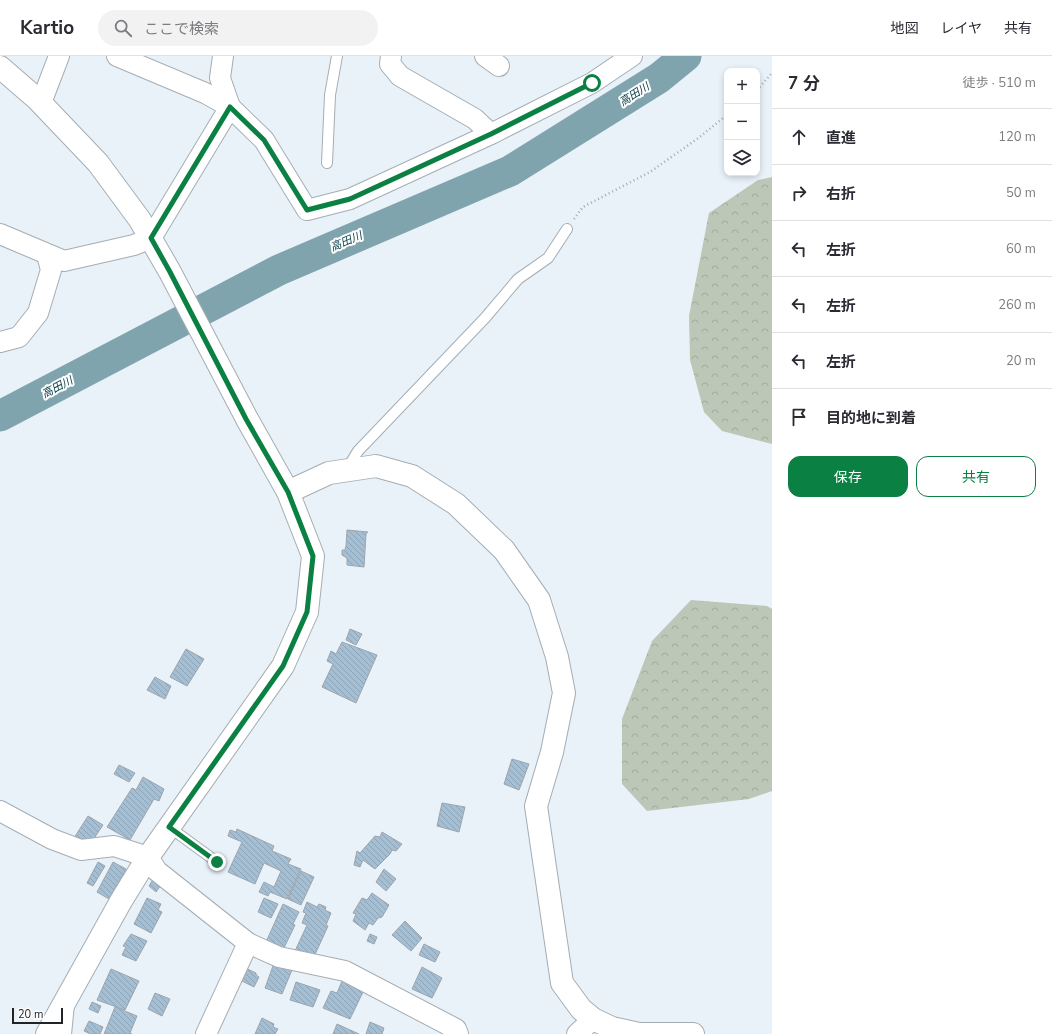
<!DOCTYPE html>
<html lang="ja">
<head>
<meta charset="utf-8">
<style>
	body { margin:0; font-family:"Nunito Sans","Noto Sans JP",sans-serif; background:#f2f2f3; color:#2b2b33 }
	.controls { position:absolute; right:12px; top:12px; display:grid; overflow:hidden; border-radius:8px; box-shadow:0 2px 6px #0003 }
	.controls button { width:36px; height:36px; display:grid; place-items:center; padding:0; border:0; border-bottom:1px solid #e1e1e2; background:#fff; color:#2b2b33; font:20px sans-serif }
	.scale { position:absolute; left:12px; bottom:10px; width:51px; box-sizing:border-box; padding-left:4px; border:2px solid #202426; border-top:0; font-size:11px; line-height:14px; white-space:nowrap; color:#202426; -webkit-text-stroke:3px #fdfdfd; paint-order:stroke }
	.stop { position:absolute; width:12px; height:12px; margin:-9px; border:3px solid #0b8043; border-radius:50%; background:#fff }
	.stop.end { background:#0b8043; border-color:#fff; box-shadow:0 1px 4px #0008 }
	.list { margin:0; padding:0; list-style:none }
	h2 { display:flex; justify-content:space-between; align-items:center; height:52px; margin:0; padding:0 16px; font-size:17px }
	h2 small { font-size:13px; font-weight:400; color:#7c7c81 }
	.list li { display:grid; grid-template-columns:26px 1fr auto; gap:12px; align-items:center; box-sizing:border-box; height:56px; padding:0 16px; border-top:1px solid #e1e1e2 }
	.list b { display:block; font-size:15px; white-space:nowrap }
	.list em { font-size:13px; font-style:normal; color:#7c7c81 }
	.actions { display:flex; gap:8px; padding:12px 16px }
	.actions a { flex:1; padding:9px 0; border:1px solid #0b8043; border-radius:12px; text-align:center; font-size:14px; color:#0b8043 }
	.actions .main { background:#0b8043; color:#fff }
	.icon { flex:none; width:22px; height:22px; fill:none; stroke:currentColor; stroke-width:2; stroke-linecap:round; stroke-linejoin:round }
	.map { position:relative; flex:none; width:772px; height:978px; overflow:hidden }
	header { display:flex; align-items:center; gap:24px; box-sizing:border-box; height:56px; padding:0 20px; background:#fff; border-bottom:1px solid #e1e1e2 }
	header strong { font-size:19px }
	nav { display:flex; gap:22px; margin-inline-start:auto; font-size:14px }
	.search { width:280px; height:36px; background:#f2f2f3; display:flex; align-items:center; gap:10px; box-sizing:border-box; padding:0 14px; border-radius:22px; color:#7c7c81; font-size:15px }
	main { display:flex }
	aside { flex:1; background:#fff }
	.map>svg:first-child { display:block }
	.forest { fill:url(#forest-crowns) }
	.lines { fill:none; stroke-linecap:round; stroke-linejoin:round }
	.river { stroke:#80a4ae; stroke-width:31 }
	.building { fill:url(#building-back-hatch); stroke:#9da5ac }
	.lane-casing { stroke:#a5adb4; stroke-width:12 }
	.street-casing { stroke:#a5adb4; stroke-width:22 }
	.secondary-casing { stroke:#a5adb4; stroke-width:24 }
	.path { stroke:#a2aaaf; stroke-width:2.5; stroke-dasharray:1 3; stroke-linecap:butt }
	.lane { stroke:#fff; stroke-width:10 }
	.street { stroke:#fff; stroke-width:20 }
	.secondary { stroke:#fff; stroke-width:22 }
	.route { stroke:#0b8043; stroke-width:5 }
	.labels { text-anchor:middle; stroke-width:4; stroke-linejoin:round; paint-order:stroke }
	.water-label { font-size:11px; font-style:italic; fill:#003a45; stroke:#fdfdfd }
</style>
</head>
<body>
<header>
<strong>Kartio</strong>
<div class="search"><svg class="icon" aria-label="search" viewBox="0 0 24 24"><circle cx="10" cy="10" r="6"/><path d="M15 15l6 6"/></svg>ここで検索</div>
<nav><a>地図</a><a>レイヤ</a><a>共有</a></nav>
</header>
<main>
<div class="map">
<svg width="772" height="978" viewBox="0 0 772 978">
	<defs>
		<pattern id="forest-crowns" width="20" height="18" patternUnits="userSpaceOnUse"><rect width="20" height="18" fill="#bcc7b8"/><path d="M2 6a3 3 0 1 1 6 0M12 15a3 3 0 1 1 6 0" fill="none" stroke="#a1ab9e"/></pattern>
		<pattern id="building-back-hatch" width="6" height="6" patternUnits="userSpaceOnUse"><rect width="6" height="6" fill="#a4bed4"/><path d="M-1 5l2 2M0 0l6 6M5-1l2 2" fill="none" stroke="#8da3b6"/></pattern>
	</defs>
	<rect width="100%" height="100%" fill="#e9f2f9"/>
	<g class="forest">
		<polygon points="772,121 772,388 722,375 704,356 690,304 689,260 709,157 758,124"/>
		<polygon points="691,544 767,550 772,553 772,735 749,743 647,755 622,728 622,663 652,585"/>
	</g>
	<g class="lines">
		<polyline class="river" points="0,360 279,214 510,115 659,22 686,0"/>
	</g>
	<g class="building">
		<polygon points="347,474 368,476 366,478 364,511 347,509 347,502 342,499 342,494 345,494 346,490"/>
		<polygon points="350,573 362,578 356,589 346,584"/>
		<polygon points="342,586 377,599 356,647 322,631 333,608 327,605 331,595 336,598"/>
		<polygon points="186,593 204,603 187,630 170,621"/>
		<polygon points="155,621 171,630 165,643 147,634"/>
		<polygon points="512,703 529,708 519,734 504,728"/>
		<polygon points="119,709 135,717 129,726 114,718"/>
		<polygon points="143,721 164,733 159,745 154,743 130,784 107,771 132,732 136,734"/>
		<polygon points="442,747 465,751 459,776 437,770"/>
		<polygon points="88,760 103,769 89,790 74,782"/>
		<polygon points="237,773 274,790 272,795 291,803 288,808 301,813 287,843 270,836 268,840 259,836 264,826 274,831 281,815 264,807 255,828 228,816 242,786 228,780 230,774 236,776"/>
		<polygon points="382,776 402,788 396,795 392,794 390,798 375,813 363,804 360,811 354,809 357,795 360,797 375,780 380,781"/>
		<polygon points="98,806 105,810 93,830 87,827"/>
		<polygon points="113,806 126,813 109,843 97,836"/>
		<polygon points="384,813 396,823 386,835 376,826"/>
		<polygon points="301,815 314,821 301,849 288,843"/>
		<polygon points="152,825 154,825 161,829 156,836 149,830"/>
		<polygon points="372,837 389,849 382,861 378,862 373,869 369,867 365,874 353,865 356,858 353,857 362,842 367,844"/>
		<polygon points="147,842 161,848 158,854 162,856 151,877 134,868"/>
		<polygon points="264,842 278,848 271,862 258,856"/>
		<polygon points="307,846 317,851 319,848 326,851 325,854 331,857 326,869 328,870 313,903 295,895 307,869 302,867 306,857 303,856"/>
		<polygon points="283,848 299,856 293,868 295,869 283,894 266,886"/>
		<polygon points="405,865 422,882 411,895 392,879"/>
		<polygon points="131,878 147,885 136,905 122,899 126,891 123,890"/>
		<polygon points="370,878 377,881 374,888 367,885"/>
		<polygon points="424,888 440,896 435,906 419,899"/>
		<polygon points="274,907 292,914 282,938 265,932"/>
		<polygon points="243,911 256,917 256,919 259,921 254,931 238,923"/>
		<polygon points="422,911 442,922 432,942 412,933"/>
		<polygon points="111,913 139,925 125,954 97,944"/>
		<polygon points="342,925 364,934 350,963 323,952 331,935 337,937"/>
		<polygon points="296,926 320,934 313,951 290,944"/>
		<polygon points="155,937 170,943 162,960 148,953"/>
		<polygon points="92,946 101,950 98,957 89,953"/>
		<polygon points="115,951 137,960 130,977 132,978 104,978"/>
		<polygon points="262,962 274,968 273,971 278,973 275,978 255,978"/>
		<polygon points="89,965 103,971 100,978 91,978 84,975"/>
		<polygon points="370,966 384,972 382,978 366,978"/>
		<polygon points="337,968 359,978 333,978"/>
	</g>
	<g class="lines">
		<g class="lane-casing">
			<g id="lane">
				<polyline points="327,107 330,39 337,0"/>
				<polyline points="347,413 358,395 485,262 518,223 548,202 567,173"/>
				<polyline points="169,771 217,806"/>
			</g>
		</g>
		<g class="street-casing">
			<g id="street">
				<polyline points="117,0 205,37 230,51 264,84 307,154 350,143 491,78 592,27 632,0"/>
				<polyline points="391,0 390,8 400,20 475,63 491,78"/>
				<polyline points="485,0 499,10"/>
				<polyline points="41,47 59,0"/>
				<polyline points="0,178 64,205 134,189 151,182 230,51 220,22 223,0"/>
				<polyline points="0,286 19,281 38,257 51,214 47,199"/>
				<polyline points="0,755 52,783 81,794 114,790 148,801 157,815 248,887 279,901 345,915 456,973 458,978"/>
				<polyline points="61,978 64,948"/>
				<polyline points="206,978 248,887"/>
				<polyline points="577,978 593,963"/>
			</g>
		</g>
		<g class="secondary-casing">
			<g id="secondary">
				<polyline points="0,11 37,43 98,107 140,164 170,216 247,363 288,436 313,500 307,556 283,610 148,801 121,845 47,978"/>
				<polyline points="288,436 329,417 376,410 412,420 456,448 504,494 539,544 557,601 564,637 552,696 536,750 562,927 581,953 593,963 612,972 639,978 693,978"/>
			</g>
		</g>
		<g class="path">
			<polyline points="757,34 772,17"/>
			<polyline points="574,163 583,151 650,116 697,83 727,59"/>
		</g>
		<use href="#lane" class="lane"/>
		<use href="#street" class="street"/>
		<use href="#secondary" class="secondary"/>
	</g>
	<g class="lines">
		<polyline class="route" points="217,806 169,771 283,610 307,556 313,500 288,436 246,363 170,216 151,182 230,51 264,84 307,154 350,143 491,78 592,27"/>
	</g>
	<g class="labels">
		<g class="water-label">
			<text transform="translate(634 38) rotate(-32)" y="4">高田川</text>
			<text transform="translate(346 185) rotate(-23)" y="4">高田川</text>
			<text transform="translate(57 331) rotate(-28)" y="4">高田川</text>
		</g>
	</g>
</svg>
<div class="controls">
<button>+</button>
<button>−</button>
<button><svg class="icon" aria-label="layers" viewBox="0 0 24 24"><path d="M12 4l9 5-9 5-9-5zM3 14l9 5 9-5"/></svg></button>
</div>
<div class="scale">20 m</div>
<div class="stop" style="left:592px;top:27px"></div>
<div class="stop end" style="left:217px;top:806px"></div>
</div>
<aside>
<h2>7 分<small>徒歩 · 510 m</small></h2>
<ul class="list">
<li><svg class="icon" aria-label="ahead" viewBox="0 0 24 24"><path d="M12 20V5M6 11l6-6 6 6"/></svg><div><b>直進</b></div><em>120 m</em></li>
<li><svg class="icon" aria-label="right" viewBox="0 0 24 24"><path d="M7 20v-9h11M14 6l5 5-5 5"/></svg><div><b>右折</b></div><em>50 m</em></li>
<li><svg class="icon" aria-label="left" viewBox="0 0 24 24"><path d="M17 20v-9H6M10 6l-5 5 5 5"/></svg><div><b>左折</b></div><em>60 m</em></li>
<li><svg class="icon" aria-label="left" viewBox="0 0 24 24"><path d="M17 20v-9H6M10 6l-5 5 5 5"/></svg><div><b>左折</b></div><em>260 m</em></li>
<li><svg class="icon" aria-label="left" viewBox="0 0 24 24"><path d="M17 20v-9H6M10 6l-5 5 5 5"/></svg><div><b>左折</b></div><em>20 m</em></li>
<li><svg class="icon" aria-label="arrive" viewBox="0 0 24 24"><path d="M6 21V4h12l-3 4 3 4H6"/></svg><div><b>目的地に到着</b></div></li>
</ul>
<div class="actions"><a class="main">保存</a><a>共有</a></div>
</aside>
</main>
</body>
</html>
